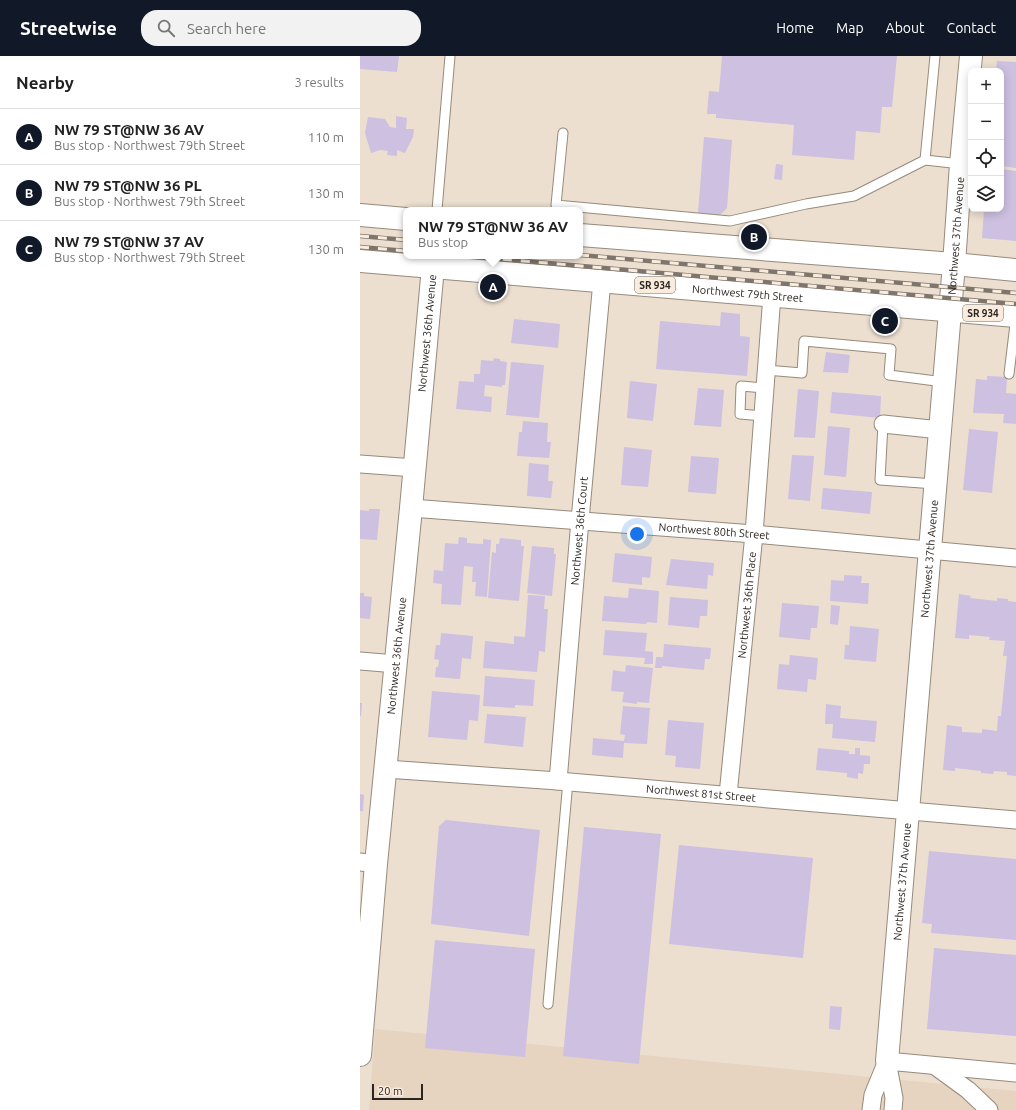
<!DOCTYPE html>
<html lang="en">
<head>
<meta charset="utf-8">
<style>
	body { margin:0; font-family:Ubuntu,sans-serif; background:#f2f2f2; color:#222 }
	.controls { position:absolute; right:12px; top:12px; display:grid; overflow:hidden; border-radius:8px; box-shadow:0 2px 10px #0003 }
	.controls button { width:36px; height:36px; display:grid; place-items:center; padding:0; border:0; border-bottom:1px solid #e0e0e0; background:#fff; color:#222; font:20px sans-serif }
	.scale { position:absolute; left:12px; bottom:10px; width:51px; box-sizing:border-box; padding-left:4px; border:2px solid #2a2520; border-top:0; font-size:11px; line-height:14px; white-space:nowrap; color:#2a2520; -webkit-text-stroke:3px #faecdd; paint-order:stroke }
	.you { position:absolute; left:277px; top:478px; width:14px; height:14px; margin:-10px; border:3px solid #fff; border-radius:50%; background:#1a73e8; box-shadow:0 0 0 6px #1a73e833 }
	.badge { display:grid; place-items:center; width:26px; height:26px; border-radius:50%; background:#111827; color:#fff; font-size:13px; font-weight:700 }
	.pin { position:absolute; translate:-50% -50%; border:2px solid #fff; box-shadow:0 1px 4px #0006 }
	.popup { position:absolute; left:43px; top:151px; width:180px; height:52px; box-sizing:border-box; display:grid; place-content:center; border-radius:8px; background:#fff; filter:drop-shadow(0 1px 3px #0005); font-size:13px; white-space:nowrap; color:#767676 }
	.popup b { font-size:15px; color:#222 }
	.popup::after { content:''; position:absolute; left:50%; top:100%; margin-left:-8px; border:8px solid transparent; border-top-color:#fff }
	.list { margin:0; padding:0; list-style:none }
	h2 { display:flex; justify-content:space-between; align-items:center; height:52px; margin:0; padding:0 16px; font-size:17px }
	h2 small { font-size:13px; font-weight:400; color:#767676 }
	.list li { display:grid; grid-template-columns:26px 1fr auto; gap:12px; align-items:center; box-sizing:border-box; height:56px; padding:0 16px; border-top:1px solid #e0e0e0 }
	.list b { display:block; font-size:15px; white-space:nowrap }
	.list p { margin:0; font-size:13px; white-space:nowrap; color:#767676 }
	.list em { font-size:13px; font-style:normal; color:#767676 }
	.icon { flex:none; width:22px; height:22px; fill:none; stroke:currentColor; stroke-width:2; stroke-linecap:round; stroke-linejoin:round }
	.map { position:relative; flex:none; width:656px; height:1054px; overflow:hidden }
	header { display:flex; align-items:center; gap:24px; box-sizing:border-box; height:56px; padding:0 20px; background:#111827; color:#fff }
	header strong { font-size:19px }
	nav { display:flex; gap:22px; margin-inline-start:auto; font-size:14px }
	.search { width:280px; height:36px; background:#f2f2f2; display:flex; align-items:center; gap:10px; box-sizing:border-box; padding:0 14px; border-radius:16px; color:#767676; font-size:15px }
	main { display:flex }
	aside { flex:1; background:#fff }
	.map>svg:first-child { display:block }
	.built { fill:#e6d3c0 }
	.building { fill:#cdc0e1 }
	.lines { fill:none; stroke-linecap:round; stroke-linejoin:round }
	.service-casing { stroke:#968a7c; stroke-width:11 }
	.minor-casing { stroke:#968a7c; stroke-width:19 }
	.tertiary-casing { stroke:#968a7c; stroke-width:24 }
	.primary-casing { stroke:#968a7c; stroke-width:24 }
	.service { stroke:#fff; stroke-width:9 }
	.minor { stroke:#fff; stroke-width:17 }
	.tertiary { stroke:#fff; stroke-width:22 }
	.primary { stroke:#fff; stroke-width:22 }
	.rail-casing { stroke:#7e756c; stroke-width:4.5 }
	.rail { stroke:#faecdd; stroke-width:3; stroke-dasharray:9; stroke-linecap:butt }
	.labels { text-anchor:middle; stroke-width:3.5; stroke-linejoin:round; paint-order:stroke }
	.shield { fill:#faecdd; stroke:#686159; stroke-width:1 }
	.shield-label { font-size:10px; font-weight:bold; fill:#2a2520 }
	.street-label { font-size:11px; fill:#2a2520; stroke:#faecdd }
</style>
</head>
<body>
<header>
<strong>Streetwise</strong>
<div class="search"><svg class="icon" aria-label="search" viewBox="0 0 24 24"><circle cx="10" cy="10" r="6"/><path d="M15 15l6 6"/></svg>Search here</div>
<nav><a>Home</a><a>Map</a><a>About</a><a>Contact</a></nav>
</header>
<main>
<aside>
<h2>Nearby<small>3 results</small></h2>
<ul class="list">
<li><span class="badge">A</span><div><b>NW 79 ST@NW 36 AV</b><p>Bus stop · Northwest 79th Street</p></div><em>110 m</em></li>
<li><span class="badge">B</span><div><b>NW 79 ST@NW 36 PL</b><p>Bus stop · Northwest 79th Street</p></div><em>130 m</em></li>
<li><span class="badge">C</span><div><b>NW 79 ST@NW 37 AV</b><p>Bus stop · Northwest 79th Street</p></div><em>130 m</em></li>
</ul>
</aside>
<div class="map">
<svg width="656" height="1054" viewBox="0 0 656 1054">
	<rect width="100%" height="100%" fill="#ecdfd0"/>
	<polygon class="built" points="15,973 656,1035 656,1054 9,1054"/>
	<g class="building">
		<polygon points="0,0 39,0 37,16 0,13"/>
		<polygon points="362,0 537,0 532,51 522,51 520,77 496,75 494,104 432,99 434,69 356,62 356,58 347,58 349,35 359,36"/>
		<polygon points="637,5 656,6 656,112 641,110 641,15 636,15"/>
		<polygon points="36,60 47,62 46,73 54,73 53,81 45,97 37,94 37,100 27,99 28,95 20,94 11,97 5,77 8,61 25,63 30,71 36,72"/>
		<polygon points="344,81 372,84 367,152 360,159 338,157"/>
		<polygon points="416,108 423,109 422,124 414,123"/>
		<polygon points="641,113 656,115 656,185 622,182 624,153 641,153"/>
		<polygon points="361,256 380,258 380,280 390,281 387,320 296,313 300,265 360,270"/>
		<polygon points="154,263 200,268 198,292 151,287"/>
		<polygon points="466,296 490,299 488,317 463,316"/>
		<polygon points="134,302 140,303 140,305 147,306 145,329 142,329 142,331 125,329 124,340 132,341 131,356 96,353 99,325 114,326 114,318 120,318 121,304 133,305"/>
		<polygon points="151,306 184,309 179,362 146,359"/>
		<polygon points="627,320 647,321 646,337 656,338 656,368 643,367 644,358 613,357 616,323 627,324"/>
		<polygon points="270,325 297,328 293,365 267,362"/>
		<polygon points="338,332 364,334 361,371 334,369"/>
		<polygon points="438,333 459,335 455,382 434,381"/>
		<polygon points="472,336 521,340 520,362 470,357"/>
		<polygon points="163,365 188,367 187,386 191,386 189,402 157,400 159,376 162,376"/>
		<polygon points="468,370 490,372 486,421 464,419"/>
		<polygon points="609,373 638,376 632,437 603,434"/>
		<polygon points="264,391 292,394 288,431 261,429"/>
		<polygon points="432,399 454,400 450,445 428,443"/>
		<polygon points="331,400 359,402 356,438 328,436"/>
		<polygon points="169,407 189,409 188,425 193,425 191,442 167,440"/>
		<polygon points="463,432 512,436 510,458 461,453"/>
		<polygon points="9,453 20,453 17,484 0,483 0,454 9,455"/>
		<polygon points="99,481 107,482 107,487 123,488 123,483 131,484 127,541 115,540 116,526 112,526 113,511 104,510 101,549 81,548 82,528 73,527 74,514 83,515 85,487 98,488"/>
		<polygon points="140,482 161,484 161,490 164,490 159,545 128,542 132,496 136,497 136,488 139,488"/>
		<polygon points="172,490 194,492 194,498 196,498 192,540 167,537"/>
		<polygon points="255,497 292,501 290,522 282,521 282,529 252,526"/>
		<polygon points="311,503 354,507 353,520 348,519 347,533 306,529"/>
		<polygon points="484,519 502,520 501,527 509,527 508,548 470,545 471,524 484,525"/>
		<polygon points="269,532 299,535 297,567 287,566 286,568 242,565 244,540 268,542"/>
		<polygon points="0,537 4,537 4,540 12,541 10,563 0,562"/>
		<polygon points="599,538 611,540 610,542 637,545 637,542 648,543 648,545 656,546 656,720 647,719 647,716 634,715 633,718 621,717 621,715 595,712 595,715 583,714 587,669 602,671 602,676 622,677 622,673 637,675 638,660 641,660 647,600 643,600 645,585 629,584 630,581 609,579 609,583 595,582"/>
		<polygon points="168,539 185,540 184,553 188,553 185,596 179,595 177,616 123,612 125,585 154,588 154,580 165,581"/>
		<polygon points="310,541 348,544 347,560 340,560 339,572 308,569"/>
		<polygon points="422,547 459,550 457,572 451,572 450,584 419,581"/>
		<polygon points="471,549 480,550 478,569 470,568"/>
		<polygon points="490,570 519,573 516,606 484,603 485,589 489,589"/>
		<polygon points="245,574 287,577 285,595 293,596 293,608 284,608 285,602 243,599"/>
		<polygon points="81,577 113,580 111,603 102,602 100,623 75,621 76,611 78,611 79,604 74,603 76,589 80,589"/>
		<polygon points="304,588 351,592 350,603 345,603 344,614 302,610 302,612 295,612 296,601 303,601"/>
		<polygon points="430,599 458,602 456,624 448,623 447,636 417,633 419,608 429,609"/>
		<polygon points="266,609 293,612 289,647 277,646 277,648 262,646 264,636 251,635 253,614 265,616"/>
		<polygon points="125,620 175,624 173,650 155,649 155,652 123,650"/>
		<polygon points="72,635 120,639 118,665 109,664 107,684 68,681"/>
		<polygon points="0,647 2,647 1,660 0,660"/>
		<polygon points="466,648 481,650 480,662 517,665 515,686 472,682 473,668 465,668"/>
		<polygon points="263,650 290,652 287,688 264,687 263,702 232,699 233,682 264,685 265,679 260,678"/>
		<polygon points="127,658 166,661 163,691 124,687"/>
		<polygon points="308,664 344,667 340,713 315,711 316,700 305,699"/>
		<polygon points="458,692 489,695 489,698 495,698 495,692 500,692 500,699 510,700 510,708 504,708 503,718 498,717 498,723 487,721 487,717 456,714"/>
		<polygon points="0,738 4,739 3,755 0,755"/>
		<polygon points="86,764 180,774 169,880 71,868 79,770"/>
		<polygon points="224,771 301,778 279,1008 203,1000"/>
		<polygon points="319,789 453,802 443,902 309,888"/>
		<polygon points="569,795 656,803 656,884 571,877 572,868 562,867"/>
		<polygon points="75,884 175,893 165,1001 65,992"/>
		<polygon points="574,892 656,899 656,980 567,973"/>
		<polygon points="470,950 482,951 480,974 469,973"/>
	</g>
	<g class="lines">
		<g class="service-casing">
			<g id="service">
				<polyline points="203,77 196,149 370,165 446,148 494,140 565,104 575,0"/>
				<polyline points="565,104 601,108"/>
				<polyline points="77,154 90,0"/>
				<polyline points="406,314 442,317 444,285 531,293 529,319 584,326"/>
				<polyline points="649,318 656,260"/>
				<polyline points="403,360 380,358 381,330 405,332"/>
				<polyline points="523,368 520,424 575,428"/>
				<polyline points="188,948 208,725"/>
			</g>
		</g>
		<g class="minor-casing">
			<g id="minor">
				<polyline points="523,368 580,374"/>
				<polyline points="0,408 55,412"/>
				<path id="s1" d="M 51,452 L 394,478 L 656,502"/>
				<polyline points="0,605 36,608"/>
				<path id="s2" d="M 26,713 L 198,725 L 656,764"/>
				<path id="s3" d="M 198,725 L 220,464 L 242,225"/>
				<path id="s4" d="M 368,739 L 394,478 L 412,239"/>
				<polyline points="0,806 16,808"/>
				<polyline points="527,1005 656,1017"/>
				<polyline points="527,1005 534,1042 533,1054"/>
				<polyline points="575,1010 608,1034 629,1054"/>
				<polyline points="511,1054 513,1039 527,1005"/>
			</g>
		</g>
		<g class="tertiary-casing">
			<g id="tertiary">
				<path id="s5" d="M 0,999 L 16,808 L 51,452 L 73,211"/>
				<path id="s6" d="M 527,1005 L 594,208 L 601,108 L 611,0"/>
			</g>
		</g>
		<g class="primary-casing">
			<g id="primary">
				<polyline points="0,159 46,163"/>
				<polyline points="220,179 594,208 656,214"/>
				<path id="s7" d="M 0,205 L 656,260"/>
			</g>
		</g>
		<use href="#service" class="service"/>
		<use href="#minor" class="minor"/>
		<use href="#tertiary" class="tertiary"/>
		<use href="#primary" class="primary"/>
		<g class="rail-casing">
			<g id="rail">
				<polyline points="0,180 46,184"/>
				<polyline points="0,191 46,195"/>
				<polyline points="220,199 656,237"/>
				<polyline points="107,200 656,248"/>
			</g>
		</g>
		<use href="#rail" class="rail"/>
	</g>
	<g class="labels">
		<g class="shield">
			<rect x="275" y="221" width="40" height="16" rx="3"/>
			<rect x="603" y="249" width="40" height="16" rx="3"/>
		</g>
		<g class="shield-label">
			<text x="295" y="233">SR 934</text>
			<text x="623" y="261">SR 934</text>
		</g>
		<g class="street-label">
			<text dy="4" stroke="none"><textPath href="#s6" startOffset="828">Northwest 37th Avenue</textPath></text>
			<text dy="4" stroke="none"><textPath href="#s7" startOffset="389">Northwest 79th Street</textPath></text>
			<text dy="4" stroke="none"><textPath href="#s5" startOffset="725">Northwest 36th Avenue</textPath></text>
			<text dy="4" stroke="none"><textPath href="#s3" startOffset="251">Northwest 36th Court</textPath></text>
			<text dy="4" stroke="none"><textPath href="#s1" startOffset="304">Northwest 80th Street</textPath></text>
			<text dy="4" stroke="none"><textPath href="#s6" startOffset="504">Northwest 37th Avenue</textPath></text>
			<text dy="4" stroke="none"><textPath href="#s4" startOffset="191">Northwest 36th Place</textPath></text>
			<text dy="4" stroke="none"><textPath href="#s5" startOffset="401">Northwest 36th Avenue</textPath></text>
			<text dy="4" stroke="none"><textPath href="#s2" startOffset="316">Northwest 81st Street</textPath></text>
			<text dy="4" stroke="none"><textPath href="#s6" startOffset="180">Northwest 37th Avenue</textPath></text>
		</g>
	</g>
</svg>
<div class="controls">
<button>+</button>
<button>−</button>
<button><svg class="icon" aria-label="locate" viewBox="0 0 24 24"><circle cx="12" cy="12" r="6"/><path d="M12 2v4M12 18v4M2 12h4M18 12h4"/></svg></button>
<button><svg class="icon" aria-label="layers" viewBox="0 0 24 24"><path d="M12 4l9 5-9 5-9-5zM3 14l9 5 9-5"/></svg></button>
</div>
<div class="scale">20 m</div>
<div class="you"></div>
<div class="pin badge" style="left:133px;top:231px">A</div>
<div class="popup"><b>NW 79 ST@NW 36 AV</b>Bus stop</div>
<div class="pin badge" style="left:394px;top:181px">B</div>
<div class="pin badge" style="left:525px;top:265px">C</div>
</div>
</main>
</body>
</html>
